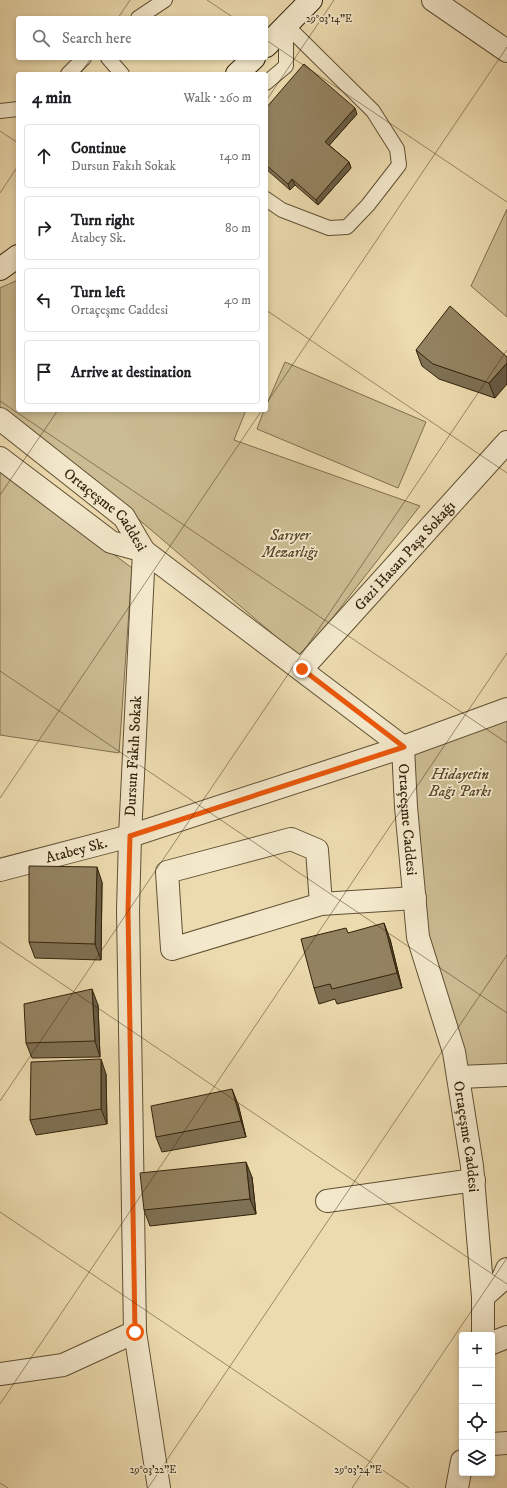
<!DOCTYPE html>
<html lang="en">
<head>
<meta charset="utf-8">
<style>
	body { margin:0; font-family:"IM FELL DW Pica",serif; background:#f2f2f2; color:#202124 }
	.controls { position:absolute; right:12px; bottom:12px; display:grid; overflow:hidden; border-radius:4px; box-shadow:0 2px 6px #0003 }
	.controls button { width:36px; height:36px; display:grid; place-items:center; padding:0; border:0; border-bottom:1px solid #e0e0e0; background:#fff; color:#202124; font:20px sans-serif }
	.stop { position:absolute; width:12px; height:12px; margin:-9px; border:3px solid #ea580c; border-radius:50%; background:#fff }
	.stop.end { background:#ea580c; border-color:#fff; box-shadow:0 1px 4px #0008 }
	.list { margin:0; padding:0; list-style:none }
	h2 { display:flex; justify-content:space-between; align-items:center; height:52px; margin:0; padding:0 16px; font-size:17px }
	h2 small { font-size:13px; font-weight:400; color:#757577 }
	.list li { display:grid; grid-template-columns:26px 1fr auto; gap:12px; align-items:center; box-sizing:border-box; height:64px; margin:0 8px 8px; padding:0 8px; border:1px solid #e0e0e0; border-radius:4px }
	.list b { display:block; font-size:15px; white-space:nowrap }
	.list p { margin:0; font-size:13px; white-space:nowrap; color:#757577 }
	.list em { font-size:13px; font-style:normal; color:#757577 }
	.icon { flex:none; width:22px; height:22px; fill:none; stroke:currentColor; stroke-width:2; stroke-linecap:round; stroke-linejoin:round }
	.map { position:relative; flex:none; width:507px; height:1488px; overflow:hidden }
	.search { position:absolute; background:#fff; box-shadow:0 2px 6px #0003; left:16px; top:16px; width:252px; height:44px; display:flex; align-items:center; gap:10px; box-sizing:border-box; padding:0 14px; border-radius:4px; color:#757577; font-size:15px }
	.panel { position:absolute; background:#fff; box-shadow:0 2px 6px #0003; left:16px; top:72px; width:252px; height:340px; border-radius:4px }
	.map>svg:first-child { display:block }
	.green { fill:#ccbc93; stroke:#7f6f4e }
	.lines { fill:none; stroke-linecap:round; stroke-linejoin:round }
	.lane-casing { stroke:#605033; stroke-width:16 }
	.street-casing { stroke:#605033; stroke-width:24 }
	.secondary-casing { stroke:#32220a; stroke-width:24 }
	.lane { stroke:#f3e8cb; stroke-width:14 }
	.street { stroke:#f3e8cb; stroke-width:22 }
	.secondary { stroke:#f3e8cb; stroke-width:22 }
	.wall { fill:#7e7053; stroke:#32220a }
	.shaded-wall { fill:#675b43; stroke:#32220a }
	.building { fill:#938260; stroke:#32220a }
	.route { stroke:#ea580c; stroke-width:5 }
	.ticks { fill:none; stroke:#32220a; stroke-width:1; stroke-opacity:0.45 }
	.labels { text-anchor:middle; stroke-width:3.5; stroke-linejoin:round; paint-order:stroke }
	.street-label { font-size:15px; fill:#32220a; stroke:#f3e8cb }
	.park-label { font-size:15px; font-style:italic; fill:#58482c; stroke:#f3e8cb }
	.ticks-label { font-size:10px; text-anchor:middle; fill:#32220a; stroke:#f3e8cb; stroke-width:3.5; stroke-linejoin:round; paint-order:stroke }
</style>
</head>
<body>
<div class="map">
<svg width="507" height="1488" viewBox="0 0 507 1488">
	<rect width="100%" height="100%" fill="#ecdbaf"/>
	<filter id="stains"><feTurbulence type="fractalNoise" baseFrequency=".005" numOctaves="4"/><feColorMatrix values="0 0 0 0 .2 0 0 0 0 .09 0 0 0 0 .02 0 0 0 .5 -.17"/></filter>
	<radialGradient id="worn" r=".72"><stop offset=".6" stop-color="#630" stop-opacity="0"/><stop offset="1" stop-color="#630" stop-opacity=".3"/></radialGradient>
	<g class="green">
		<polygon points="507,209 507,317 471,286"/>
		<polygon points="18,280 18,410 246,410 234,440 420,506 301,658 109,494 0,414 0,288"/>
		<polygon points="285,362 426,422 398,488 257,429 264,410 266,410 266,406"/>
		<polygon points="0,469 132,568 119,753 0,735"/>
		<polygon points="507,715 507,1067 463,1069 425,925 409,751"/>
	</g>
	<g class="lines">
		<g class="lane-casing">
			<g id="lane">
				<polyline points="138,18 165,0"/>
				<polyline points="108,58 122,74"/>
				<polyline points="68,74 84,58"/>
				<polyline points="266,83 286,66 286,25"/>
				<polyline points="0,111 18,109"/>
				<polyline points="266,199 282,210 329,228 347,227 368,205 399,165 397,149 373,111 286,25"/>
			</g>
		</g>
		<g class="street-casing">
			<g id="street">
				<polyline points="433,0 507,51"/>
				<path id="s1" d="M 0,419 L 124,517 L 144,551 L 403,747 L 406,807 L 418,937 L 454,1052 L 472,1166 L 483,1297 L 483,1335"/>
				<polyline points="0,458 111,542 144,551"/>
				<polyline points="144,551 130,836 128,911 131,1087 135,1332 159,1488"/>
				<path id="s2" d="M 302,669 L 507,442"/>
				<path id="s3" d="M 0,870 L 130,836 L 403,747 L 507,709"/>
				<polyline points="321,904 172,949 167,872 291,839 317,850 321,904 415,898"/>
				<polyline points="459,1077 507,1075"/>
				<polyline points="327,1201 474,1180"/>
				<polyline points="483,1297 502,1280 507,1269"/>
				<polyline points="492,1343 507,1337"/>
				<polyline points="0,1374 63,1365 135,1332"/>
				<polyline points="492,1444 507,1443"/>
				<polyline points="457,1488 462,1461"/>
			</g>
		</g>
		<g class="secondary-casing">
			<g id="secondary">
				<polyline points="266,46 311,0"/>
				<polyline points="237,74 254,58"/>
				<polyline points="0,269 18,256"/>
			</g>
		</g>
		<use href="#lane" class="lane"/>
		<use href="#street" class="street"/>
		<use href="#secondary" class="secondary"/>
	</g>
	<g class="wall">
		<polygon points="266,108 357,114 329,145 349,162 351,168 318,205 295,185 290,190 266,169"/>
		<polygon points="416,350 507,357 495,398 439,379 422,366"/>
		<polygon points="102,882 101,960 35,958 29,942"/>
		<polygon points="348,933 390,939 402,988 337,1004 335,999 319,1004 314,988"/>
		<polygon points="98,1005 100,1057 32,1058 26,1043"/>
		<polygon points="106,1074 107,1124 36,1135 30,1120"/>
		<polygon points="238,1104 246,1137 162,1152 156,1137"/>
		<polygon points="252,1177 256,1214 150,1226 144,1210"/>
	</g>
	<g class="shaded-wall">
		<polygon points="355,108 357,114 327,148 325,142"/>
		<polygon points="349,162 351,168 318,205 316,200"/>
		<polygon points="292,179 295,185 290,190 288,184"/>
		<polygon points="507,363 507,384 495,398 489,383"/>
		<polygon points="97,867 102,882 101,960 95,944"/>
		<polygon points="384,923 390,939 402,988 397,973"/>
		<polygon points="92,989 98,1005 100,1057 95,1041"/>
		<polygon points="101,1059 106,1074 107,1124 101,1109"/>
		<polygon points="232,1089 238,1104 246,1137 241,1121"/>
		<polygon points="246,1162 252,1177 256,1214 250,1199"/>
	</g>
	<g class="building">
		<polygon points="304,64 355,108 325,142 349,162 316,200 292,179 288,184 266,165 266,108"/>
		<polygon points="450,306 507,357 507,363 489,383 433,364 416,350"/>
		<polygon points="29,866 97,867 95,944 29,942"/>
		<polygon points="384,923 397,973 332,989 330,984 314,988 301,939 346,928 348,933"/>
		<polygon points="92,989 95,1041 26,1043 24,1004"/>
		<polygon points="101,1059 101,1109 30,1120 31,1062"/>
		<polygon points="232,1089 241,1121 156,1137 151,1106"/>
		<polygon points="246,1162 250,1199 144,1210 140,1173"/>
	</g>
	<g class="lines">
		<polyline class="route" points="135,1332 128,911 130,836 404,747 302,669"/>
	</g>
	<path class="ticks" d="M 207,0 L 234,18M 118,18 L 130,0M 266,40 L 507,202M 80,74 L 91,58M 266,101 L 334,0M 0,131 L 18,143M 0,193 L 18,166M 266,310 L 507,473M 0,401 L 507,743M 266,404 L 507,47M 0,495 L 58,410M 0,671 L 507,1013M 0,798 L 262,410M 0,942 L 507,1284M 0,1101 L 507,350M 0,1212 L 409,1488M 0,1404 L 507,653M 0,1483 L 8,1488M 148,1488 L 507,955M 352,1488 L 507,1258"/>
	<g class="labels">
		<g class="street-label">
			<text dy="5" stroke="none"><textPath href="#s1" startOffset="140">Ortaçeşme Caddesi</textPath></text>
			<text dy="5" stroke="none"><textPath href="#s2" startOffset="153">Gazi Hasan Paşa Sokağı</textPath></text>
			<text transform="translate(133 756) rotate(-87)" y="5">Dursun Fakıh Sokak</text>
			<text dy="5" stroke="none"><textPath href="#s1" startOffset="595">Ortaçeşme Caddesi</textPath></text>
			<text dy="5" stroke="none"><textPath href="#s3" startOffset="79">Atabey Sk.</textPath></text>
			<text dy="5" stroke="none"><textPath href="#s1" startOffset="919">Ortaçeşme Caddesi</textPath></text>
		</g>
		<g class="park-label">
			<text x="290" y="540">Sarıyer<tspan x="290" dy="17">Mezarlığı</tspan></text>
			<text x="460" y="779">Hidayetin<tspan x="460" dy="17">Bağı Parkı</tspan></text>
		</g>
	</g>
	<g class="ticks-label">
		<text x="329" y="22">29°03'14"E</text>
		<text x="153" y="1473">29°03'22"E</text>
		<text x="358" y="1473">29°03'24"E</text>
	</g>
	<rect width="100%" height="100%" filter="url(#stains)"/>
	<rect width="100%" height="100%" fill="url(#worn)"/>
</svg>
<div class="controls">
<button>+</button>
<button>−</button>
<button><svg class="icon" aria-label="locate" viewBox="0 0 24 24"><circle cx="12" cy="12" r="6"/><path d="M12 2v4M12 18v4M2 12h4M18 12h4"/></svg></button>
<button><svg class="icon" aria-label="layers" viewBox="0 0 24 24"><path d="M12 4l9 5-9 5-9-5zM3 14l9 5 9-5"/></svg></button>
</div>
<div class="stop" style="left:135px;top:1332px"></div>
<div class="stop end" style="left:302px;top:669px"></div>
<div class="search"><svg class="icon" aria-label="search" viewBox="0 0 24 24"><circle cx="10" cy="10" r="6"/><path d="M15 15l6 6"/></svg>Search here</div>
<section class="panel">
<h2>4 min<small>Walk · 260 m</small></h2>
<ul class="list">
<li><svg class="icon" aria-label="ahead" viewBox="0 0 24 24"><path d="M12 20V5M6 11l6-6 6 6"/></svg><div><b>Continue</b><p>Dursun Fakıh Sokak</p></div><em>140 m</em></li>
<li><svg class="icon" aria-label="right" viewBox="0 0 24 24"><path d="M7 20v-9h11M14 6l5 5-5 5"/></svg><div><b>Turn right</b><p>Atabey Sk.</p></div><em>80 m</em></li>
<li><svg class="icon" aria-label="left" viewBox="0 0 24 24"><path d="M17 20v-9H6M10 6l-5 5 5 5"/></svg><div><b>Turn left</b><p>Ortaçeşme Caddesi</p></div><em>40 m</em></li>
<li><svg class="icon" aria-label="arrive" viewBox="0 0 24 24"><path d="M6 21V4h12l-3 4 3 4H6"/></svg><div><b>Arrive at destination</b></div></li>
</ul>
</section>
</div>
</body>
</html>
